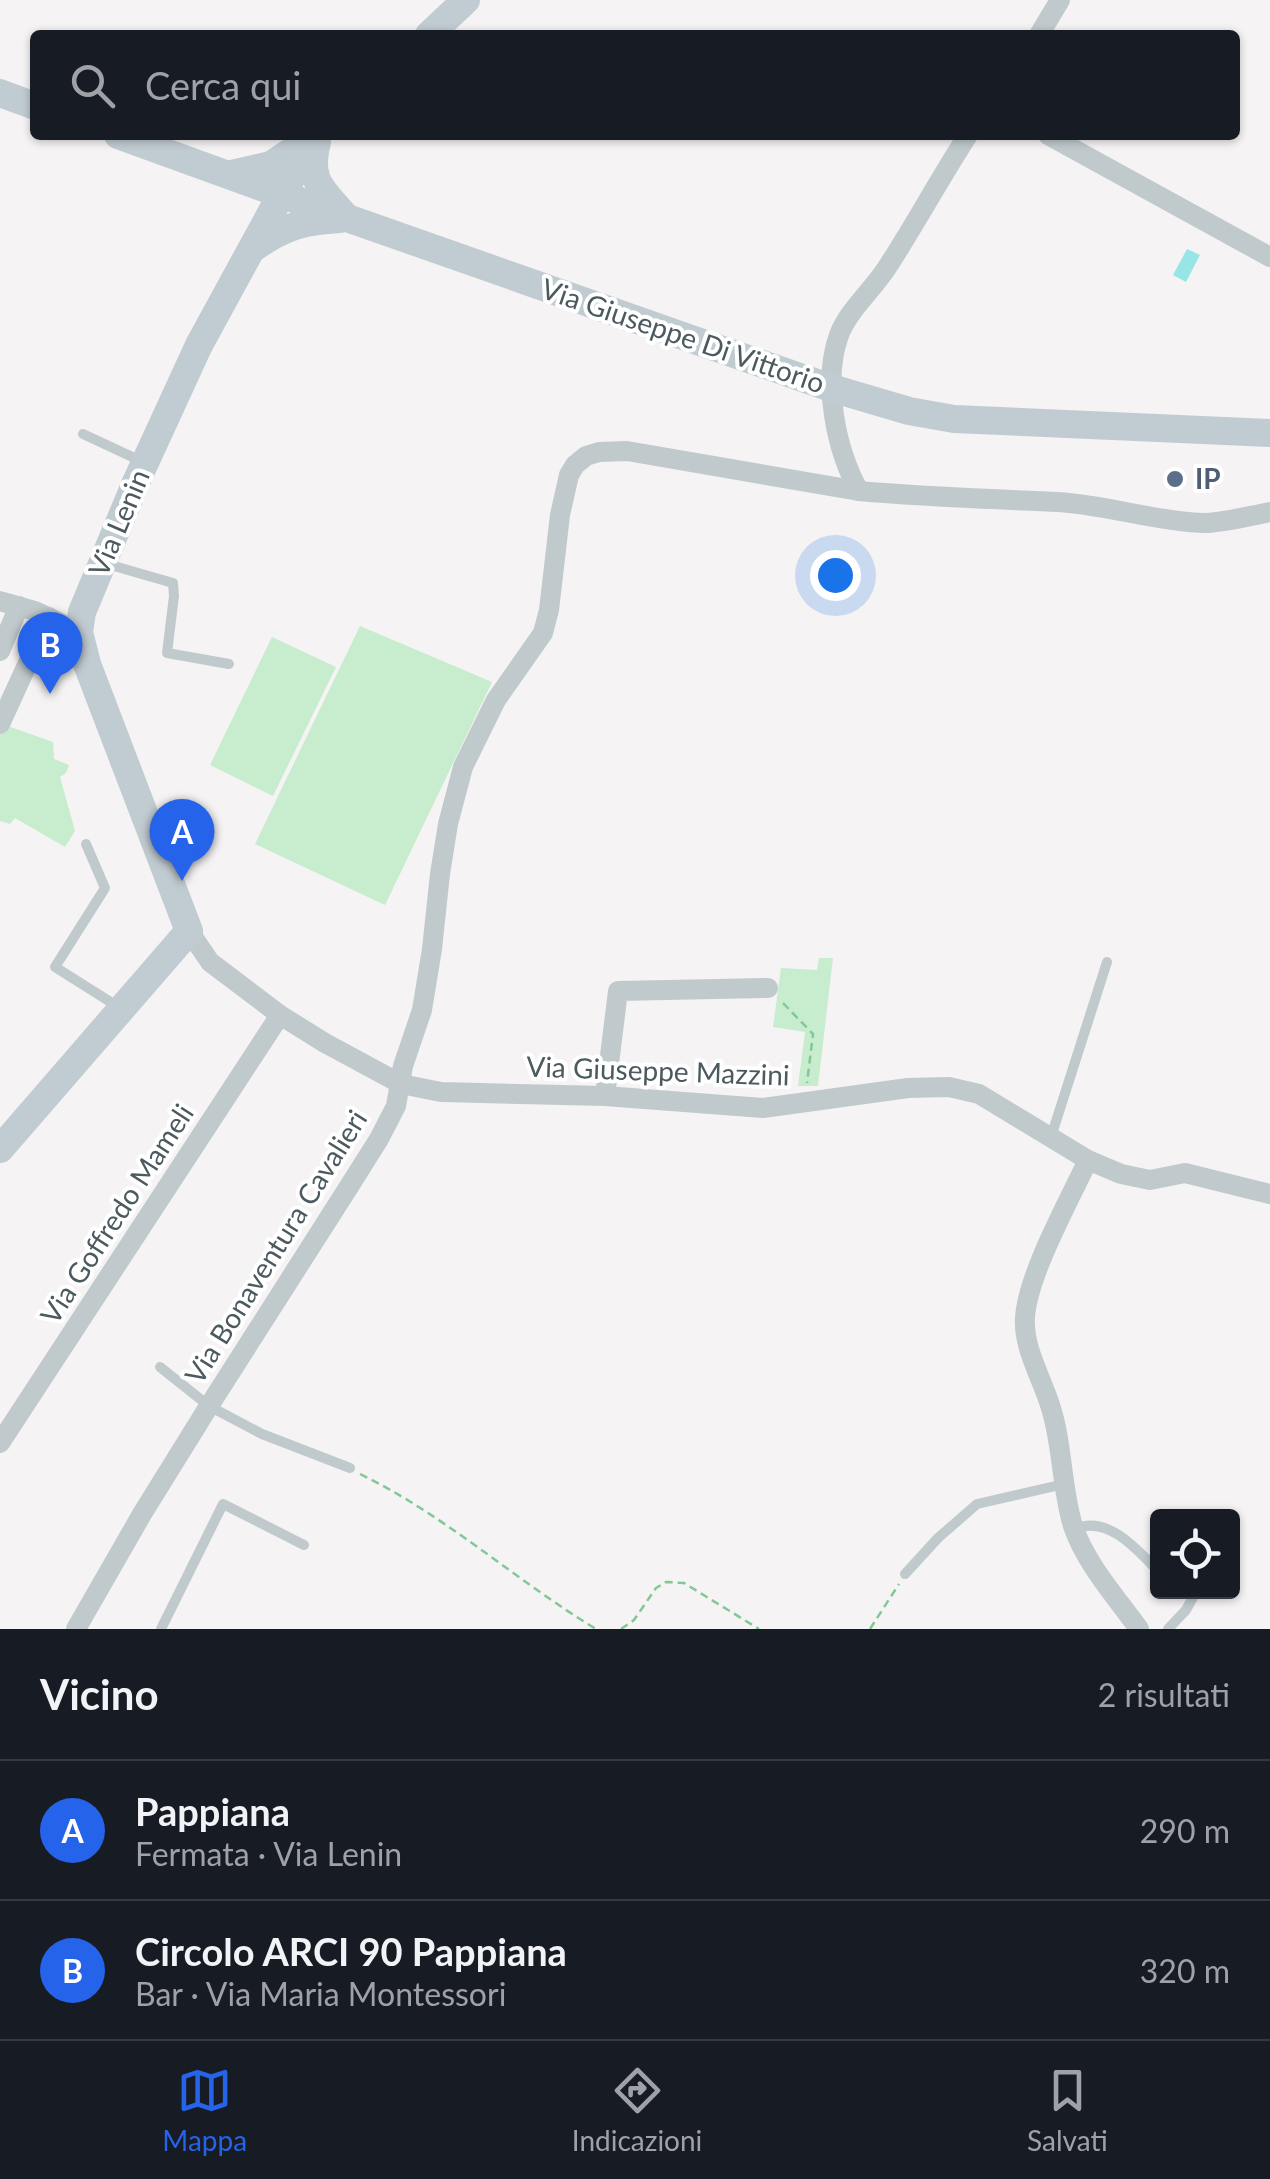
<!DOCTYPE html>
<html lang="it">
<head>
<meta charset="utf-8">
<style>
	body { margin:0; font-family:Lato,sans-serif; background:#242831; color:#f1f3f6 }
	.controls { position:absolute; right:30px; bottom:30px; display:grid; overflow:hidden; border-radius:10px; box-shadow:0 2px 8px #0004 }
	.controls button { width:90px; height:90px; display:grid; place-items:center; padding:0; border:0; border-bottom:2px solid #363941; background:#171b24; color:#f1f3f6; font:50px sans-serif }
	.you { position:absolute; left:835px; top:575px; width:35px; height:35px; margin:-25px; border:8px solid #fff; border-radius:50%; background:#1a73e8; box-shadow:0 0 0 15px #1a73e833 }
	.badge { display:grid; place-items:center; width:65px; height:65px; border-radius:50%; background:#2563eb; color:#fff; font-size:32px; font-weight:700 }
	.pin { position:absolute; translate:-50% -82px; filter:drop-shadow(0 2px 5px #0008) }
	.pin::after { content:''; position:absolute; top:52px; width:35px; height:30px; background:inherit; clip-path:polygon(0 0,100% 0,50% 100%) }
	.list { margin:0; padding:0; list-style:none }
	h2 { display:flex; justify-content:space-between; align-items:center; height:130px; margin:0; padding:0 40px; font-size:42px }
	h2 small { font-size:32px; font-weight:400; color:#9ea1a6 }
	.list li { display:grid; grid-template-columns:65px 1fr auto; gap:30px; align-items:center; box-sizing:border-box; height:140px; padding:0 40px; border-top:2px solid #363941 }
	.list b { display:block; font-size:38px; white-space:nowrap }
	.list p { margin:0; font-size:32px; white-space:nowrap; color:#9ea1a6 }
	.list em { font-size:32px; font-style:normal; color:#9ea1a6 }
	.icon { flex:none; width:55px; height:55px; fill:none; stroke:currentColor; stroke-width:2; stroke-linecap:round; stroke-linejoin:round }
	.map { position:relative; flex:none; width:1270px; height:1629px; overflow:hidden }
	.search { position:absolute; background:#171b24; box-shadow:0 2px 8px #0004; left:30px; right:30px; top:30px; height:110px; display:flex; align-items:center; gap:25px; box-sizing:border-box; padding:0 35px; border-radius:10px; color:#9ea1a6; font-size:38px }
	.sheet { height:410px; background:#171b24 }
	nav { display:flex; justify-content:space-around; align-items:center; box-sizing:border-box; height:140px; border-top:2px solid #363941; background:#171b24; font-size:28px; color:#9ea1a6 }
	nav a { display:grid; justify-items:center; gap:5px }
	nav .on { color:#2563eb }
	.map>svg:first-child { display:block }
	.green { fill:#c7edce }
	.water { fill:#98e5e5 }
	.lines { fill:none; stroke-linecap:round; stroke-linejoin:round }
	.path { stroke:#82c897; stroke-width:2.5; stroke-dasharray:8 5; stroke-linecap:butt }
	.lane { stroke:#c0cacd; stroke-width:10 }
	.street { stroke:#c0cacd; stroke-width:20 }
	.secondary { stroke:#c1ccd2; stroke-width:28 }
	.service-dot { fill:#5c6f8a; stroke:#fff; stroke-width:4 }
	.labels { text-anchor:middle; stroke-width:8; stroke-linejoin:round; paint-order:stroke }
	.street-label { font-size:28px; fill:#4c5a5f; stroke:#fff }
	.service-label { font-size:28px; font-weight:bold; fill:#4e5e75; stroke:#fff; text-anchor:start }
</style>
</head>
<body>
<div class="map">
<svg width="1270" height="1629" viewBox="0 0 1270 1629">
	<rect width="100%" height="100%" fill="#f5f3f3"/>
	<g class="green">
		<polygon points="360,626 492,682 385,905 255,844"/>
		<polygon points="272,637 336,667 273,796 210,765"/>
		<polygon points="5,725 53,742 54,759 69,765 66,773 60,777 75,831 65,847 15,818 10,824 0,821 0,735"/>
		<polygon points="819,958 833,958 818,1086 798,1086 805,1032 773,1027 781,968 817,970"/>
	</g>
	<polygon class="water" points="1187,249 1200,255 1186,282 1173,275"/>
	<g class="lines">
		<g class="path">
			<polyline points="783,1003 813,1034 807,1083"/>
			<path d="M 360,1474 C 445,1515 515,1580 596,1629"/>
			<polyline points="621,1629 634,1620 656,1588 666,1582 684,1583 759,1629"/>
			<polyline points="870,1629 899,1584"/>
		</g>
		<g class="lane">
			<polyline points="83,434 141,461"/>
			<polyline points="107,564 173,583 174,596 167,653 229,664"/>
			<polyline points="86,844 105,888 55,967 120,1008"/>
			<polyline points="1051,1137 1107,962"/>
			<polyline points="160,1367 209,1406 262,1434 350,1468"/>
			<path d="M 1075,1529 C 1106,1515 1135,1547 1155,1568"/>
			<polyline points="905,1574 938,1538 977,1504 1064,1484"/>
			<polyline points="161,1629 223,1504 304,1545"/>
			<polyline points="1168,1629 1186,1610 1196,1592"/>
		</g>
		<g class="street">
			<polyline points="1039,35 1060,0"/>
			<polyline points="1048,135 1270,257"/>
			<path d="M 859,491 C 925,497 992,499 1058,502 C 1107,505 1154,521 1202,523 C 1224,523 1248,516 1270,512"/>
			<polyline points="0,601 35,611 79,632"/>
			<polyline points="0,651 19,606"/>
			<polyline points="0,724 49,617"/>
			<polyline points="189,931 210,962 280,1015 325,1043 401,1084 441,1092 605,1096 763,1108 908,1088 949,1087 979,1094 1088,1160 1121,1174 1150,1180 1185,1173 1270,1194"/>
			<polyline points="605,1096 618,991 768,988"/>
			<path d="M 1088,1160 C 1069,1201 1028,1274 1025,1317 C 1023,1348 1041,1376 1050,1405 C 1063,1444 1061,1487 1073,1526 C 1086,1564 1116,1597 1139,1629"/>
			<polyline points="0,1443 280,1015"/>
			<path d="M 76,1629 L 142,1514 L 209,1406 L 350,1185 L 379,1139 L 396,1106 L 403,1066 L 422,1010 L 432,949 L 440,874 L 448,824 L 463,767 L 496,700 L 543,633 L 549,610 L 560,515 L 569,475 L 575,465 L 586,456 L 599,452 L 627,451 L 859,491 C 836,450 822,382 839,335 C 849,309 873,290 888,266 C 916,223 940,178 968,135"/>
		</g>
		<g class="secondary">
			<polyline points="429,35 466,0"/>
			<polyline points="0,93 35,106"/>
			<polyline points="118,135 347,218 831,388 909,411 954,419 1270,433"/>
			<path d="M 317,142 C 307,181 322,189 346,217"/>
			<polyline points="232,174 271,165 310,139"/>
			<path d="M 255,247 C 285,226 304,221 340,219"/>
			<polyline points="0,1149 189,931 87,664 79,632 82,612 137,480 199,345 282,193 318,135"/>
		</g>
	</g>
	<circle class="service-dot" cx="1175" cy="479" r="10"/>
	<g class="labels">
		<g class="street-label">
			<text transform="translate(683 336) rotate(19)" y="10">Via Giuseppe Di Vittorio</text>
			<text transform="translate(119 523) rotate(-67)" y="10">Via Lenin</text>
			<text transform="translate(658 1071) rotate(2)" y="10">Via Giuseppe Mazzini</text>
			<text transform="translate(117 1214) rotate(-57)" y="10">Via Goffredo Mameli</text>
			<text transform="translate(276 1247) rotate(-58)" y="10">Via Bonaventura Cavalieri</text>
		</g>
		<g class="service-label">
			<text x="1195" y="489">IP</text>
		</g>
	</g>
</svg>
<div class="controls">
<button><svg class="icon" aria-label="locate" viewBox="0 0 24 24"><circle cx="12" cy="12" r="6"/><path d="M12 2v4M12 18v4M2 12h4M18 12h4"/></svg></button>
</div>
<div class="you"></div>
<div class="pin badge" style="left:182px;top:881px">A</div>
<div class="pin badge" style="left:50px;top:694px">B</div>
<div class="search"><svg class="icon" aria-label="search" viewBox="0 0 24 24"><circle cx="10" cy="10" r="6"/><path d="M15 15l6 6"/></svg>Cerca qui</div>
</div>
<section class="sheet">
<h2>Vicino<small>2 risultati</small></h2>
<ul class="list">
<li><span class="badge">A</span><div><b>Pappiana</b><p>Fermata · Via Lenin</p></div><em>290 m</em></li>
<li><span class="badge">B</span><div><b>Circolo ARCI 90 Pappiana</b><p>Bar · Via Maria Montessori</p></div><em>320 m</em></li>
</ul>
</section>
<nav>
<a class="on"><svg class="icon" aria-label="map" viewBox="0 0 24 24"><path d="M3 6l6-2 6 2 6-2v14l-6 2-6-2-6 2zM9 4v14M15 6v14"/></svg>Mappa</a>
<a><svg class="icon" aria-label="directions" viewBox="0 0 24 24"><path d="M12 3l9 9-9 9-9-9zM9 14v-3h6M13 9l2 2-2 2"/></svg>Indicazioni</a>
<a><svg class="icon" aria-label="saved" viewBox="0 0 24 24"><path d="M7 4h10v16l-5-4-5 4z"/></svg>Salvati</a>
</nav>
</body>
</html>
